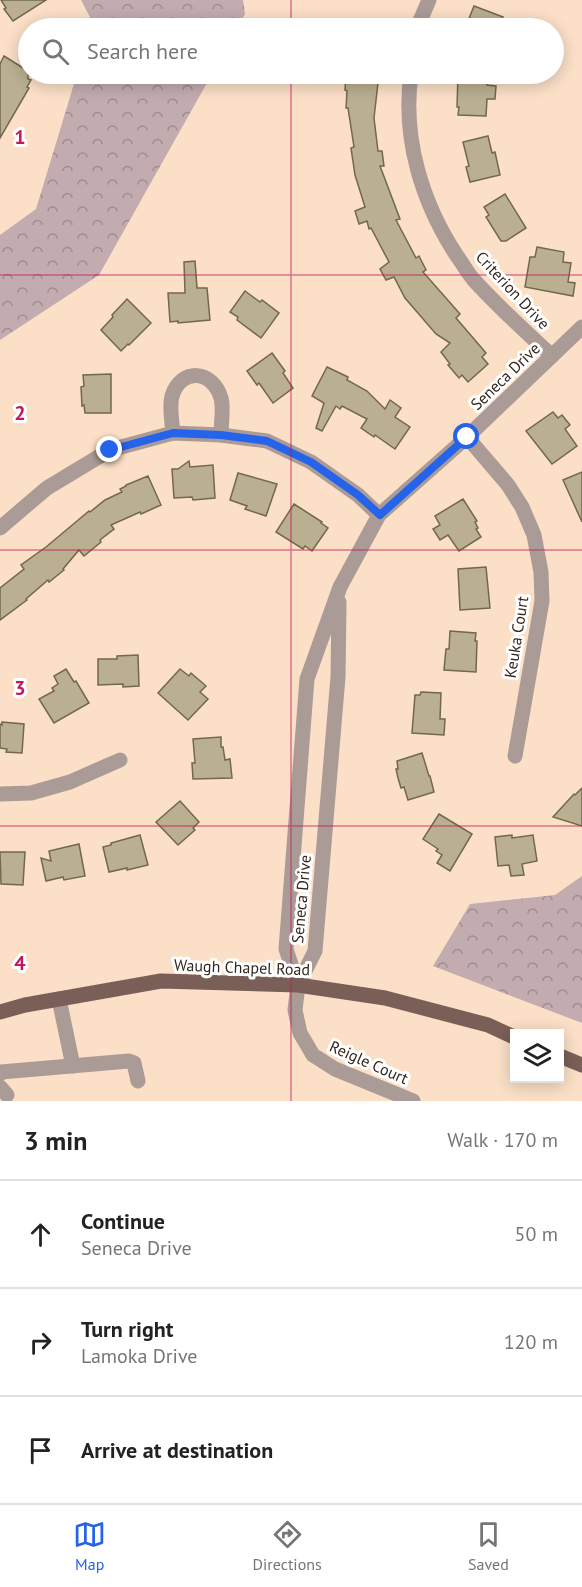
<!DOCTYPE html>
<html lang="en">
<head>
<meta charset="utf-8">
<style>
	body { margin:0; font-family:"PT Sans",sans-serif; background:#f2f2f2; color:#222 }
	.controls { position:absolute; right:18px; bottom:18px; display:grid; overflow:hidden; border-radius:0px; box-shadow:0 3px 15px #0003 }
	.controls button { width:54px; height:54px; display:grid; place-items:center; padding:0; border:0; border-bottom:2px solid #e0e0e0; background:#fff; color:#222; font:30px sans-serif }
	.stop { position:absolute; width:18px; height:18px; margin:-14px; border:4px solid #2563eb; border-radius:50%; background:#fff }
	.stop.end { background:#2563eb; border-color:#fff; box-shadow:0 2px 6px #0008 }
	.list { margin:0; padding:0; list-style:none }
	h2 { display:flex; justify-content:space-between; align-items:center; height:78px; margin:0; padding:0 24px; font-size:26px }
	h2 small { font-size:20px; font-weight:400; color:#767676 }
	.list li { display:grid; grid-template-columns:39px 1fr auto; gap:18px; align-items:center; box-sizing:border-box; height:108px; padding:0 24px; border-top:2px solid #e0e0e0 }
	.list b { display:block; font-size:22px; white-space:nowrap }
	.list p { margin:0; font-size:20px; white-space:nowrap; color:#767676 }
	.list em { font-size:20px; font-style:normal; color:#767676 }
	.icon { flex:none; width:33px; height:33px; fill:none; stroke:currentColor; stroke-width:2; stroke-linecap:round; stroke-linejoin:round }
	.map { position:relative; flex:none; width:582px; height:1101px; overflow:hidden }
	.search { position:absolute; background:#fff; box-shadow:0 3px 15px #0003; left:18px; right:18px; top:18px; height:66px; display:flex; align-items:center; gap:15px; box-sizing:border-box; padding:0 21px; border-radius:33px; color:#767676; font-size:22px }
	.sheet { height:402px; background:#fff }
	nav { display:flex; justify-content:space-around; align-items:center; box-sizing:border-box; height:84px; border-top:2px solid #e0e0e0; background:#fff; font-size:16px; color:#767676 }
	nav a { display:grid; justify-items:center; gap:3px }
	nav .on { color:#2563eb }
	.map>svg:first-child { display:block }
	.forest { fill:url(#forest-crowns) }
	.building { fill:#baaf91; stroke:#72684b; stroke-width:1.5 }
	.lines { fill:none; stroke-linecap:round; stroke-linejoin:round }
	.minor { stroke:#ab9b97; stroke-width:15 }
	.major { stroke:#7a5f58; stroke-width:15 }
	.route { stroke:#2563eb; stroke-width:8 }
	.grid { fill:none; stroke:#c2185b; stroke-width:1.5; stroke-opacity:0.55 }
	.labels { text-anchor:middle; stroke-width:6; stroke-linejoin:round; paint-order:stroke }
	.street-label { font-size:16px; fill:#33281f; stroke:#fff }
	.grid-label { font-size:20px; text-anchor:middle; font-weight:bold; fill:#c2185b; stroke:#fff; stroke-width:6; stroke-linejoin:round; paint-order:stroke }
</style>
</head>
<body>
<div class="map">
<svg width="582" height="1101" viewBox="0 0 582 1101">
	<defs>
		<pattern id="forest-crowns" width="20" height="18" patternUnits="userSpaceOnUse" patternTransform="scale(1.5)"><rect width="20" height="18" fill="#c3acb0"/><path d="M2 6a3 3 0 1 1 6 0M12 15a3 3 0 1 1 6 0" fill="none" stroke="#9f8c8f"/></pattern>
	</defs>
	<rect width="100%" height="100%" fill="#fbdfc7"/>
	<g class="forest">
		<polygon points="81,0 243,0 245,14 237,28 91,28 93,23"/>
		<polygon points="77,74 212,74 99,275 0,340 0,235 36,209"/>
		<polygon points="582,876 582,1023 433,966 470,904 555,895"/>
	</g>
	<g class="building">
		<polygon points="1,0 46,0 13,21 4,9 6,8"/>
		<polygon points="474,6 503,17 499,28 469,28 471,22 468,21"/>
		<polygon points="4,56 28,71 28,79 31,80 27,87 29,88 0,138 0,64"/>
		<polygon points="346,74 379,74 374,118 378,151 382,151 384,166 380,166 400,219 396,220 416,258 419,256 426,270 423,272 460,314 456,318 486,353 482,357 488,364 468,382 462,375 459,378 448,365 450,364 441,352 450,343 436,334 405,298 394,277 386,280 380,269 389,262 371,228 369,229 367,221 359,224 355,211 365,207 355,175 351,148 354,147 348,108 346,108 347,91 345,90"/>
		<polygon points="458,74 488,76 487,85 496,86 495,99 487,99 486,116 458,115 459,107 457,107"/>
		<polygon points="488,136 492,153 495,152 500,175 470,182 466,167 469,166 463,142"/>
		<polygon points="505,194 526,228 506,241 501,241 486,217 489,215 484,207"/>
		<polygon points="537,247 564,252 563,262 571,263 568,282 575,283 573,296 525,287 530,257 535,257"/>
		<polygon points="195,261 197,288 207,288 210,320 178,323 178,321 170,322 168,293 185,293 184,262"/>
		<polygon points="245,291 260,302 262,300 279,313 261,338 237,320 238,317 230,312"/>
		<polygon points="127,299 151,323 129,345 128,344 121,351 101,330 113,317 112,315"/>
		<polygon points="272,353 285,371 283,373 293,388 273,403 259,383 257,385 247,371"/>
		<polygon points="327,367 348,377 347,380 367,391 385,409 390,400 401,408 395,417 410,427 395,449 375,435 374,437 361,428 367,419 342,406 340,409 336,406 322,431 316,428 324,403 312,396"/>
		<polygon points="111,374 111,413 85,413 84,405 82,406 81,387 84,386 83,375"/>
		<polygon points="553,412 558,418 562,415 570,425 565,429 577,446 552,464 526,431"/>
		<polygon points="189,461 190,467 213,465 215,498 193,500 192,497 174,498 172,469 178,469"/>
		<polygon points="582,472 582,522 563,480"/>
		<polygon points="238,473 277,484 266,516 245,509 247,506 230,500"/>
		<polygon points="148,476 161,505 141,514 140,512 111,525 114,529 100,540 101,542 84,556 79,550 63,569 64,570 49,582 48,580 26,599 27,600 0,620 0,588 24,569 21,565 46,547 89,511 90,512 105,500 122,492 120,489 126,486 126,485"/>
		<polygon points="463,499 477,521 475,522 478,528 476,529 481,537 459,551 448,535 440,540 433,529 440,525 435,516"/>
		<polygon points="294,504 322,522 321,523 328,528 312,551 305,546 303,549 276,532"/>
		<polygon points="486,567 490,608 460,610 458,569"/>
		<polygon points="450,631 476,633 475,641 477,641 476,672 444,670 446,649 449,649"/>
		<polygon points="138,655 139,686 123,687 123,684 98,685 98,659 117,659 117,656"/>
		<polygon points="66,669 74,682 76,681 89,703 54,723 39,699 54,691 52,688 58,684 54,676"/>
		<polygon points="180,669 189,676 191,673 206,686 200,692 208,699 188,720 158,693"/>
		<polygon points="421,692 441,693 440,719 445,719 444,735 412,733 415,695 420,695"/>
		<polygon points="2,722 24,724 22,753 6,752 7,749 0,748 0,724 2,725"/>
		<polygon points="221,737 221,747 223,747 225,760 230,759 232,778 193,779 192,763 195,763 193,739"/>
		<polygon points="422,753 429,776 430,776 434,792 408,800 404,787 401,788 398,778 396,769 398,769 397,761"/>
		<polygon points="582,788 582,826 553,817 574,794 575,795"/>
		<polygon points="180,801 199,822 193,828 195,830 178,845 156,822"/>
		<polygon points="439,814 472,834 450,871 437,863 442,855 436,851 438,849 423,839"/>
		<polygon points="140,835 148,865 127,870 127,868 109,872 103,847 111,845 111,843"/>
		<polygon points="512,835 512,838 533,835 537,861 522,864 524,875 511,876 509,865 498,866 495,837"/>
		<polygon points="79,844 85,876 64,880 63,877 46,881 41,858 51,861 49,851"/>
		<polygon points="0,852 25,852 23,885 1,884"/>
	</g>
	<g class="lines">
		<g class="minor">
			<polyline points="417,28 429,0"/>
			<path d="M 411,74 C 402,138 422,203 457,256 C 463,264 467,272 473,279 C 497,306 525,331 552,356"/>
			<path d="M 173,433 C 172,421 169,407 172,396 C 181,367 213,370 221,398 C 224,408 221,423 221,435"/>
			<polyline points="467,437 508,485 522,507 534,535 541,572 542,601 515,756"/>
			<polyline points="0,528 47,488 110,450 173,433 221,435 267,441 311,462 358,495 379,515"/>
			<polyline points="339,602 338,677 315,951 298,985 295,1010 300,1033 313,1055 335,1069 413,1101"/>
			<polyline points="0,794 31,793 70,782 120,760"/>
			<polyline points="298,985 286,949 307,679 340,587 379,515 467,437 582,327"/>
			<polyline points="59,999 73,1066"/>
			<polyline points="0,1074 1,1072 129,1061 134,1063 138,1081"/>
			<polyline points="0,1087 7,1095"/>
		</g>
		<g class="major">
			<polyline points="0,1012 25,1005 161,981 298,985 385,998 488,1025 514,1037"/>
			<polyline points="560,1056 582,1065"/>
		</g>
	</g>
	<g class="lines">
		<polyline class="route" points="110,450 173,433 221,435 267,441 311,462 358,495 380,515 467,437"/>
	</g>
	<path class="grid" d="M 291,0 L 291,28M 291,74 L 291,1101M 0,275 L 582,275M 0,550 L 582,550M 0,826 L 582,826"/>
	<g class="labels">
		<g class="street-label">
			<text transform="translate(513 290) rotate(47)" y="6">Criterion Drive</text>
			<text transform="translate(505 376) rotate(-44)" y="6">Seneca Drive</text>
			<text transform="translate(516 637) rotate(-81)" y="6">Keuka Court</text>
			<text transform="translate(301 899) rotate(-85)" y="6">Seneca Drive</text>
			<text transform="translate(242 967) rotate(2)" y="6">Waugh Chapel Road</text>
			<text transform="translate(369 1062) rotate(24)" y="6">Reigle Court</text>
		</g>
	</g>
	<g class="grid-label">
		<text x="20" y="144">1</text>
		<text x="20" y="420">2</text>
		<text x="20" y="695">3</text>
		<text x="20" y="970">4</text>
	</g>
</svg>
<div class="controls">
<button><svg class="icon" aria-label="layers" viewBox="0 0 24 24"><path d="M12 4l9 5-9 5-9-5zM3 14l9 5 9-5"/></svg></button>
</div>
<div class="stop" style="left:467px;top:437px"></div>
<div class="stop end" style="left:110px;top:450px"></div>
<div class="search"><svg class="icon" aria-label="search" viewBox="0 0 24 24"><circle cx="10" cy="10" r="6"/><path d="M15 15l6 6"/></svg>Search here</div>
</div>
<section class="sheet">
<h2>3 min<small>Walk · 170 m</small></h2>
<ul class="list">
<li><svg class="icon" aria-label="ahead" viewBox="0 0 24 24"><path d="M12 20V5M6 11l6-6 6 6"/></svg><div><b>Continue</b><p>Seneca Drive</p></div><em>50 m</em></li>
<li><svg class="icon" aria-label="right" viewBox="0 0 24 24"><path d="M7 20v-9h11M14 6l5 5-5 5"/></svg><div><b>Turn right</b><p>Lamoka Drive</p></div><em>120 m</em></li>
<li><svg class="icon" aria-label="arrive" viewBox="0 0 24 24"><path d="M6 21V4h12l-3 4 3 4H6"/></svg><div><b>Arrive at destination</b></div></li>
</ul>
</section>
<nav>
<a class="on"><svg class="icon" aria-label="map" viewBox="0 0 24 24"><path d="M3 6l6-2 6 2 6-2v14l-6 2-6-2-6 2zM9 4v14M15 6v14"/></svg>Map</a>
<a><svg class="icon" aria-label="directions" viewBox="0 0 24 24"><path d="M12 3l9 9-9 9-9-9zM9 14v-3h6M13 9l2 2-2 2"/></svg>Directions</a>
<a><svg class="icon" aria-label="saved" viewBox="0 0 24 24"><path d="M7 4h10v16l-5-4-5 4z"/></svg>Saved</a>
</nav>
</body>
</html>
